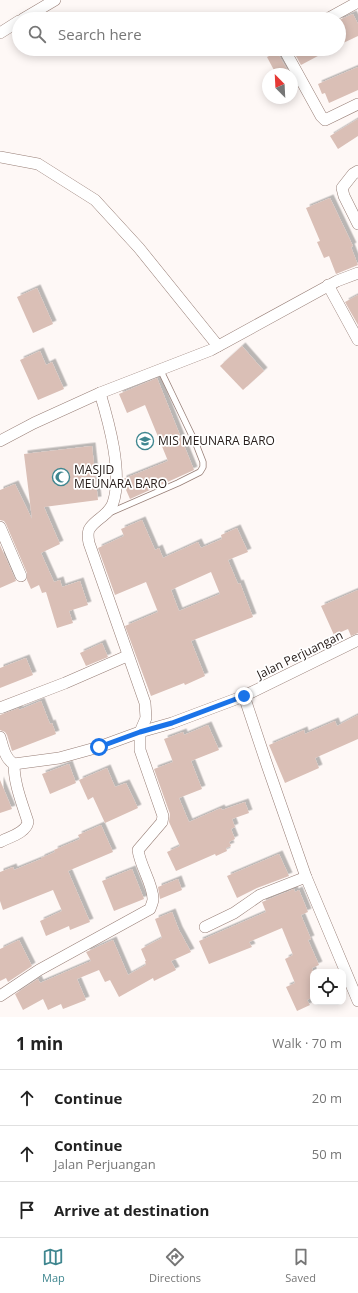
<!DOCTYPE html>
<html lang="en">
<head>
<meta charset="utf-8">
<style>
	body { margin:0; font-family:"Open Sans",sans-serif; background:#f2f2f2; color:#222 }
	.controls { position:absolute; right:12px; bottom:12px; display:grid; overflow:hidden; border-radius:8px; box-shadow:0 2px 10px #0003 }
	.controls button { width:36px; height:36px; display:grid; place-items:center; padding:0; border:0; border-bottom:1px solid #e0e0e0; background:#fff; color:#222; font:20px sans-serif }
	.compass { position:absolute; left:262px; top:68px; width:36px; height:36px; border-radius:50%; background:#fff; box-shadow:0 2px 10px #0003; rotate:336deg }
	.stop { position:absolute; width:12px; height:12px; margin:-9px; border:3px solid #1a73e8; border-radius:50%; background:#fff }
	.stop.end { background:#1a73e8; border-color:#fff; box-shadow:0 1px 4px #0008 }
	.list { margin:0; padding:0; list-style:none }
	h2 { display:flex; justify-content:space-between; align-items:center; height:52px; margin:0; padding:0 16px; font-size:17px }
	h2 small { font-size:13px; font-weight:400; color:#767676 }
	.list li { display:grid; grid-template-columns:26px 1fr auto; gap:12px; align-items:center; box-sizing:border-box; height:56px; padding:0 16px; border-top:1px solid #e0e0e0 }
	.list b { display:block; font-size:15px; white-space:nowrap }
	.list p { margin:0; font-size:13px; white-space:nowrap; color:#767676 }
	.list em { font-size:13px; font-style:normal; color:#767676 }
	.icon { flex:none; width:22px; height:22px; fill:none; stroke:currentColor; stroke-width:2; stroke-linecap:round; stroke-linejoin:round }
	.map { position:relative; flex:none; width:358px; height:1017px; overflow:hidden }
	.search { position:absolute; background:#fff; box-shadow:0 2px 10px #0003; left:12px; right:12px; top:12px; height:44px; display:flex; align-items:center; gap:10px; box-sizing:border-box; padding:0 14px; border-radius:22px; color:#767676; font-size:15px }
	.sheet { height:220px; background:#fff }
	nav { display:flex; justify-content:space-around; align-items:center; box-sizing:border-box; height:56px; border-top:1px solid #e0e0e0; background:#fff; font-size:11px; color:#767676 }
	nav a { display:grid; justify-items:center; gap:2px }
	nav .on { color:#3f868f }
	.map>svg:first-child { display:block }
	.building { fill:#dabfb6; fill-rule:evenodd; filter:url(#shadow) }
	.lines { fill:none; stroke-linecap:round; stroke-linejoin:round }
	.service-casing { stroke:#977e76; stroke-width:7 }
	.minor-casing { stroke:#977e76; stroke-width:12 }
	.service { stroke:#fff; stroke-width:5.5 }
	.minor { stroke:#fff; stroke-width:11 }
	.route { stroke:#1a73e8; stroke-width:5 }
	.labels { text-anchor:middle; stroke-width:3.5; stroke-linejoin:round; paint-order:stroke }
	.poi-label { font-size:12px; fill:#2a201d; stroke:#fff; text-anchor:start }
	.street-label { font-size:12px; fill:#2a201d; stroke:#fff }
</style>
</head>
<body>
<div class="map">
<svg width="358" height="1017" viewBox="0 0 358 1017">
	<defs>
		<filter id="shadow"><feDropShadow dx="3.5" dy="-3.5" stdDeviation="0" flood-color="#0004"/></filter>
	</defs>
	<rect width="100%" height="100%" fill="#fef8f6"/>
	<g class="building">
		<polygon points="353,14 358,24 358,36 339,45 339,20"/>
		<polygon points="292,49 331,49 301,65"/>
		<polygon points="277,52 288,71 282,74 276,74 267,57"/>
		<polygon points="358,67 358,90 329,103 325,93 322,94 318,84"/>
		<polygon points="358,119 358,136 338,149 330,136"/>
		<polygon points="330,198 353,246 351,247 358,265 336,274 329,256 324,258 317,242 320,241 306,208"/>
		<polygon points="37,288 53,324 33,333 17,297"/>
		<polygon points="358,295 358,325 345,302"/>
		<polygon points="242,346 264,371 243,390 220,366"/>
		<polygon points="40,351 46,365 52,362 64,389 38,400 20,360"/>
		<polygon points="157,378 194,470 130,499 123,483 123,479 168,461 145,405 127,413 119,394"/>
		<polygon points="92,446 98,500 44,507 60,544 41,553 54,582 60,580 62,587 80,581 88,605 69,611 73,623 57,628 46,592 42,593 39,585 31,589 27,580 27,573 6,524 4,521 0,520 0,490 15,484 32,519 24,454"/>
		<path d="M 142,520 L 155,550 L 159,548 L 163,558 L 198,542 L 201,548 L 222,539 L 221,535 L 237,528 L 248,552 L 228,560 L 238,584 L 240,583 L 253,617 L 191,641 L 205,676 L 185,685 L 184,683 L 151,696 L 125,626 L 158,612 L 146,582 L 115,595 L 98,548 L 124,536 L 121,529 ZM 211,572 L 220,594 L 179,611 L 171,590 Z"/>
		<polygon points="0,545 16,581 0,588"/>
		<polygon points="358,590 358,633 351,636 348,629 334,635 321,606"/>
		<polygon points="102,643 108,657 86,666 80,653"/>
		<polygon points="26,658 33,675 0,688 0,668"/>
		<polygon points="41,701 50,724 52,723 56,734 12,751 7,735 5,732 0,730 0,715 19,708 19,710"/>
		<polygon points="358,715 358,739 315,758 319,768 285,783 269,745 304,730 305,734 335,721 337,726"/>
		<polygon points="208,725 219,750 191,761 202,789 179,798 189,822 221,808 222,810 245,802 249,813 232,819 235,827 231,829 235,839 229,842 231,846 226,848 227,851 216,856 215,854 176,871 167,852 180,846 169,822 170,814 154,769 173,762 164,739 183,732 184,735"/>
		<polygon points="69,764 76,783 50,794 42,774"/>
		<polygon points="107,768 115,787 126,783 138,808 105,823 93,797 88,800 79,780"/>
		<polygon points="0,780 12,809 0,813"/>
		<polygon points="101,825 113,852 68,871 90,922 70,930 69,926 46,936 40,921 62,911 53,890 3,910 0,901 0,872 13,867 14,870 41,859 41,858 55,852 54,850 80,839 78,835"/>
		<polygon points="279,854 289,876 257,888 237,898 227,876"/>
		<polygon points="132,869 144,899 114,911 102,881"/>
		<polygon points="178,879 182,890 160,899 158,887"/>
		<polygon points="294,889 295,892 299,890 308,912 301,915 311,939 308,940 319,965 312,968 313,971 313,997 307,1000 310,1005 297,1011 286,987 295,983 285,959 293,955 282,928 249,942 252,947 209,964 199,941 266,912 262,902"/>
		<polygon points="172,912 179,930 191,952 171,961 176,970 154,981 153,978 119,997 110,980 105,982 99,970 77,979 86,1000 63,1009 61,1004 48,1010 43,999 23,1010 15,994 38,979 40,983 91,961 86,952 113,940 128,975 146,965 145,961 146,961 141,949 162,938 155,919"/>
		<polygon points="19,940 32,966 8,982 6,978 0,981 0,949"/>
	</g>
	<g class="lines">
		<g class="service-casing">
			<polyline id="service" points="109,513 178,483 200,472 203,467 203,462 196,444 160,369"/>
		</g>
		<g class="minor-casing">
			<g id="minor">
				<polyline points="23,19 55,0"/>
				<polyline points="327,19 358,2"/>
				<polyline points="0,33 19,21"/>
				<polyline points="284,49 321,116 325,120 358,104"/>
				<polyline points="0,157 38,164 95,200 139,248 218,346"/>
				<polyline points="358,171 353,174 342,188 344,196 358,224"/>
				<polyline points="328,285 358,340"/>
				<polyline points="0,441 34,423 100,393 211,350 337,281 358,273"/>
				<polyline points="0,527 21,576"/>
				<polyline points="244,696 267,765 306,877 358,1001"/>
				<polyline points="0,708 65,683 127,656"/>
				<path d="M 0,737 C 3,747 5,759 14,764 L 59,758 L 99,747 L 140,732 L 172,723 L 244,696 L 358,640"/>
				<path d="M 0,842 C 9,837 26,833 28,822 C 22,803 14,784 14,764"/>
				<polyline points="205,927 234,913 260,895 306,877"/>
				<path d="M 0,996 L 39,970 L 150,909 C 151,906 153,902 153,899 C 153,884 140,866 138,850 L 162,822 L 163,816 L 140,750 L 140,732 L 146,718 L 145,703 L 89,543 C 88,538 87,532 90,528 C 97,518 109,515 113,503 C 123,473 109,423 100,393"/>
			</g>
		</g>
		<use href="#service" class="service"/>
		<use href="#minor" class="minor"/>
	</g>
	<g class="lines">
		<polyline class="route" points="99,747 140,732 172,723 244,696"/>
	</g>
	<defs>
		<g id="school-ring" transform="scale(0.9)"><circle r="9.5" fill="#fff" stroke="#3f868f" stroke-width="1.5"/><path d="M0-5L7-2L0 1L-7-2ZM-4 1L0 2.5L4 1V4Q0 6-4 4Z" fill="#3f868f"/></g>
		<g id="mosque-ring" transform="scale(0.9)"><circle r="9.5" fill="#fff" stroke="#3f868f" stroke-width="1.5"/><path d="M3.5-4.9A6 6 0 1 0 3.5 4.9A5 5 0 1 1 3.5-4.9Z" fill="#3f868f"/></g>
	</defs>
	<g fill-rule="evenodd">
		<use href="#school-ring" x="145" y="441"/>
		<use href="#mosque-ring" x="61" y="477"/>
	</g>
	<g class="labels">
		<g class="poi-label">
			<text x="158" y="445">MIS MEUNARA BARO</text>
			<text x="74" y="474">MASJID<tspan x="74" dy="14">MEUNARA BARO</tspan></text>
		</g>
		<g class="street-label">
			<text transform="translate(300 655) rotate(-26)" y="4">Jalan Perjuangan</text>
		</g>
	</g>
</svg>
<div class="controls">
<button><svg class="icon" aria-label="locate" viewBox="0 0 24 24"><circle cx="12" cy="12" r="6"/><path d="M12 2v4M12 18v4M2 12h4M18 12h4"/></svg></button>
</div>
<svg class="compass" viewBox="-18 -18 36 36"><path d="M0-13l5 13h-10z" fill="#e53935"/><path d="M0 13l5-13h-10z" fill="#767676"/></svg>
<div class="stop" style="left:99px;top:747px"></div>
<div class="stop end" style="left:244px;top:696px"></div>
<div class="search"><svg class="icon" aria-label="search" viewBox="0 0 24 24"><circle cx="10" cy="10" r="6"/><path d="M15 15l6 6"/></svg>Search here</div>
</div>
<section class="sheet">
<h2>1 min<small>Walk · 70 m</small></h2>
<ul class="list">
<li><svg class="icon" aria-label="ahead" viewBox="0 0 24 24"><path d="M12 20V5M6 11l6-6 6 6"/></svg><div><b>Continue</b></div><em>20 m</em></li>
<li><svg class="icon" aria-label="ahead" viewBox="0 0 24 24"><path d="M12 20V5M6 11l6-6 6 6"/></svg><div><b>Continue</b><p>Jalan Perjuangan</p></div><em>50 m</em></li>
<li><svg class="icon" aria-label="arrive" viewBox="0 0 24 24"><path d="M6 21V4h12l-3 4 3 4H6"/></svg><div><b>Arrive at destination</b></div></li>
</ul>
</section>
<nav>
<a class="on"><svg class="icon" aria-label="map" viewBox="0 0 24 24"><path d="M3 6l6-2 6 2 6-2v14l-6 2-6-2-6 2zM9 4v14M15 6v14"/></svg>Map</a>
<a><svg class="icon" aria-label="directions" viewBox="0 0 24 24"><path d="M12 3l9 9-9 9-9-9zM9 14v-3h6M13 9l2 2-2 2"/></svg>Directions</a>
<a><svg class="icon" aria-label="saved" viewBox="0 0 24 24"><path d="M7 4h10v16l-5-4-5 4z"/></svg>Saved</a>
</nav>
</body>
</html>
